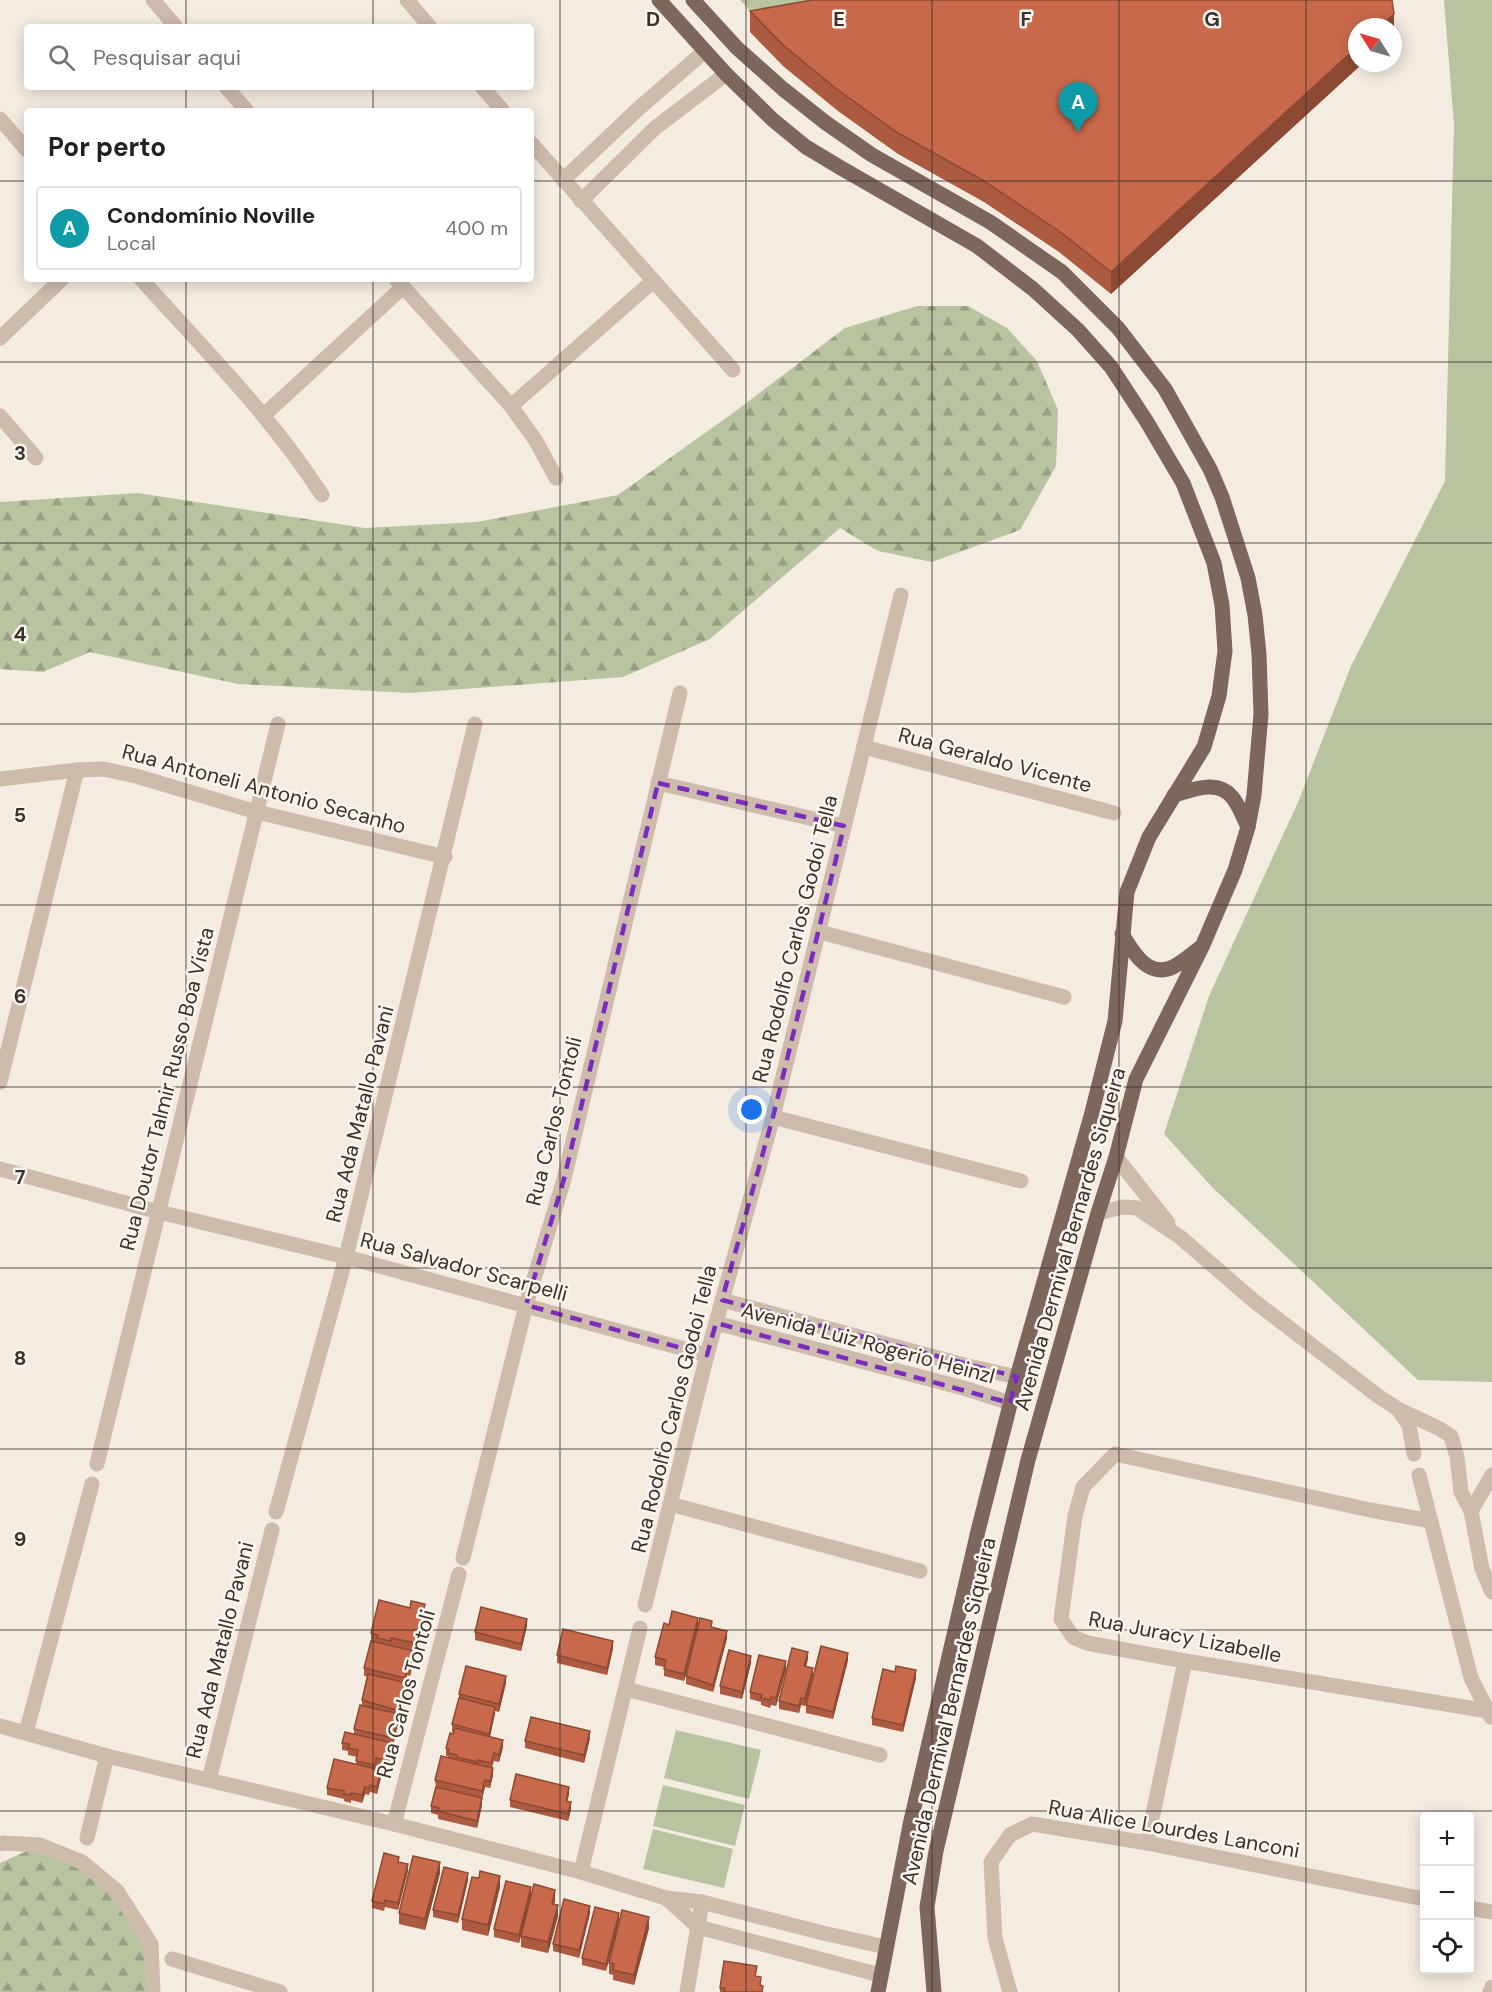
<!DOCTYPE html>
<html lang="pt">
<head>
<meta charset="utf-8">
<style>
	body { margin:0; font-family:"DM Sans",sans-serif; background:#f6f6f6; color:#202124 }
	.controls { position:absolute; right:18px; bottom:18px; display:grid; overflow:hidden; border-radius:6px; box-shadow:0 3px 15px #0003 }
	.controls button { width:54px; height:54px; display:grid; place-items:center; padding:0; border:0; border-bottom:2px solid #e0e0e0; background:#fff; color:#202124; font:30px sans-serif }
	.compass { position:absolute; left:1348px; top:18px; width:54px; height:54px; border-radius:50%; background:#fff; box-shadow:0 3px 15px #0003; rotate:307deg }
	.you { position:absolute; left:752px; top:1110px; width:21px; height:21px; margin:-15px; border:4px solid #fff; border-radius:50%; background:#1a73e8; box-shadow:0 0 0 9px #1a73e833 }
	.badge { display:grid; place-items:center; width:39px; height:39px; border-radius:50%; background:#1f5a5e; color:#fff; font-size:20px; font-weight:700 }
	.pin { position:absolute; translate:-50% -50px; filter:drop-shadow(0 2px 3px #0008) }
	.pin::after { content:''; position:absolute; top:32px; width:21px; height:18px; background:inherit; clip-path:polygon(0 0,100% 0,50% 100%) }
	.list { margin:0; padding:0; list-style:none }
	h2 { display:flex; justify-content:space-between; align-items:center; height:78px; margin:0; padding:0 24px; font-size:26px }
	h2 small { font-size:20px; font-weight:400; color:#757577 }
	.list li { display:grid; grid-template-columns:39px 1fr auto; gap:18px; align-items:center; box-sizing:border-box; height:84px; margin:0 12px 12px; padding:0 12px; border:2px solid #e0e0e0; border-radius:6px }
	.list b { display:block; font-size:22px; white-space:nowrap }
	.list p { margin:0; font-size:20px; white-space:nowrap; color:#757577 }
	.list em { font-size:20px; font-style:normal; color:#757577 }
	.icon { flex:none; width:33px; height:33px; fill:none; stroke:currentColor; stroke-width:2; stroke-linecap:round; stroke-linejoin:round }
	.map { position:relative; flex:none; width:1492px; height:1992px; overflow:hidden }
	.search { position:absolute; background:#fff; box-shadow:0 3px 15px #0003; left:24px; top:24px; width:510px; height:66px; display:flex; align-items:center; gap:15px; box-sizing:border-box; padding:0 21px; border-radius:6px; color:#757577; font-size:22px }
	.panel { position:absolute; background:#fff; box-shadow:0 3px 15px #0003; left:24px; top:108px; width:510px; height:174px; border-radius:6px }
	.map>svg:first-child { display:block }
	.green { fill:#b8c4a0 }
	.forest { fill:url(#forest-firs) }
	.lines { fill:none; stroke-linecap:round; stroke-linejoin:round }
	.minor { stroke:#cdbbac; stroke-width:15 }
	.major { stroke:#7d675c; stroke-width:15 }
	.wall { fill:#ac5a40 }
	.shaded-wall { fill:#8c4a34 }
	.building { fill:#c8694b; stroke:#8c4a34; stroke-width:1.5 }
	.marked { fill:none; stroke:#7b2cbf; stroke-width:4.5; stroke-dasharray:12 8; stroke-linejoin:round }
	.grid { fill:none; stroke:#3b302b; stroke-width:1.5; stroke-opacity:0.55 }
	.labels { text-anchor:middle; stroke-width:5; stroke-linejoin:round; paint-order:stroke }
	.street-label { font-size:21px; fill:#3b302b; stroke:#fbf5ee }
	.grid-label { font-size:20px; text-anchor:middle; font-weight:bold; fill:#3b302b; stroke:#fbf5ee; stroke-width:5; stroke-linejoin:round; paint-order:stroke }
</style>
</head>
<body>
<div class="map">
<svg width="1492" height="1992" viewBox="0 0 1492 1992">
	<defs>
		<pattern id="forest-firs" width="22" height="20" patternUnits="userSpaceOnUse" patternTransform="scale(1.5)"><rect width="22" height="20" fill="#b8c4a0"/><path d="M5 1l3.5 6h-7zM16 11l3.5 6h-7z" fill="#97a083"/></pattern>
	</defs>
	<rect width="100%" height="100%" fill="#f4ebe1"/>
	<g class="green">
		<polygon points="740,0 823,0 752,13"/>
		<polygon points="1444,0 1492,0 1492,1382 1418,1380 1213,1188 1164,1134 1209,996 1299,800 1351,666 1445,481 1454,125"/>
		<polygon points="676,1730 761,1750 749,1799 664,1778"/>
		<polygon points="663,1785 745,1805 735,1846 653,1826"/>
		<polygon points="653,1829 733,1849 724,1888 643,1869"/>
	</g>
	<g class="forest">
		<polygon points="917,306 968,306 1007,328 1037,361 1058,410 1056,466 1020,530 932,562 878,551 840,528 710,639 623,677 410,693 238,684 90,652 43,672 0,669 0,502 138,493 365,528 477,522 618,495 733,413 845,328"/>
		<polygon points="40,1845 117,1891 151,1944 153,1992 0,1992 0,1863"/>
	</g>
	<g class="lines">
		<g class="minor">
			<polyline points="153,0 176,27"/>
			<polyline points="407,0 430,27"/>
			<polyline points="226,87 247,111"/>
			<polyline points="482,87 503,111"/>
			<polyline points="0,119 27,150"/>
			<polyline points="531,143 733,370"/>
			<polyline points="563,180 638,109 705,51"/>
			<polyline points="581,201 655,128 726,74"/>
			<path d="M 141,279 C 204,349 271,416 322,495"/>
			<polyline points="396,279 511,406 536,441 556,478"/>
			<polyline points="0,338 62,279"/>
			<polyline points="511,406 653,281"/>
			<polyline points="264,415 403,287"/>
			<polyline points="0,416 36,458"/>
			<polyline points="864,747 1114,813"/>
			<polyline points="0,779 77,770 103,769 136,776 257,812 445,857"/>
			<polyline points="658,783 844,826"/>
			<polyline points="820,932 1064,997"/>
			<polyline points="0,1082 77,770"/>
			<polyline points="773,1117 1021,1181"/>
			<polyline points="1116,1157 1168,1223"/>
			<polyline points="0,1169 159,1212 346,1257 707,1355"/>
			<polyline points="1098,1213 1123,1207 1137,1208 1180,1237 1254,1301 1378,1396 1398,1409 1440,1429 1451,1436 1457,1457 1461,1492 1471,1511"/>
			<polyline points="722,1300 968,1366 1017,1377"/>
			<polyline points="716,1323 967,1389 1010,1403"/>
			<polyline points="1400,1412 1409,1425 1414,1454"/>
			<polyline points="97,1464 278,724"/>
			<polyline points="1419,1475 1471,1678 1491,1717"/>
			<polyline points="1492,1475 1471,1511 1482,1569 1492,1592"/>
			<polyline points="670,1504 920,1571"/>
			<polyline points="276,1512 346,1257 475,724"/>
			<polyline points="1431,1521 1370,1510 1115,1454 1083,1487 1075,1516 1061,1619 1073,1637 1087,1643 1185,1661 1488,1711"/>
			<polyline points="463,1558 526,1305 564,1179 680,693"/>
			<polyline points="645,1605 707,1355 773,1117 901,595"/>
			<polyline points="626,1689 880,1755"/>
			<polyline points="0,1726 107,1756 394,1824 581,1872 666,1898 702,1902 823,1933 886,1947"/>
			<polyline points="26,1733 92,1484"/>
			<polyline points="209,1780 272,1530"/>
			<polyline points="394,1824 459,1574"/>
			<polyline points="87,1838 107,1756"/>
			<polyline points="1147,1843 1185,1661"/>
			<polyline points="0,1844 3,1843 40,1845 82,1862 117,1891 151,1944 153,1992"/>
			<polyline points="581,1872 640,1628"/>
			<polyline points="666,1898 698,1927 880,1975"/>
			<polyline points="1470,1908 1492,1912"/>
			<polyline points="172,1959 280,1992"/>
			<polyline points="687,1992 702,1902"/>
			<polyline points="1010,1992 995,1938 991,1862 1010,1835 1032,1824 1147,1843 1424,1899"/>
			<polyline points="1490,1992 1492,1987"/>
		</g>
		<g class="major">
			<polyline points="659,0 726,74 773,120 806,147 841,168 977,246 1033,289 1078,330 1111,367 1147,422 1183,483 1214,563 1222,605 1225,651 1219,696 1204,747 1149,837 1127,892 1115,1021 1091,1116 1017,1377 978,1531 910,1825 878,1992"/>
			<polyline points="693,0 737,48 783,89 826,123 872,155 990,222 1062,272 1118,328 1165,389 1210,469 1222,497 1248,578 1255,615 1259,654 1261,714 1254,795 1248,827 1235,870 1202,947 1136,1079 1116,1157 1098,1213 1028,1460 936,1851 927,1907 934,1992"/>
			<path d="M 1174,795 C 1193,790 1217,779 1232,797 C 1239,805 1243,817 1248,827"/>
			<path d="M 1122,934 C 1133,952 1148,979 1173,967 C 1183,962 1192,954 1201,947"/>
		</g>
	</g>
	<g class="wall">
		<polygon points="750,11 1394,35 1357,63 1363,63 1111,294 1059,252 984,202 898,154 838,111 783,66 750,32"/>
		<polygon points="425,1611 416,1651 391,1646 414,1658 410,1676 407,1675 405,1683 407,1690 400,1718 399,1717 388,1768 376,1766 376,1769 381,1777 377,1794 370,1792 369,1795 365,1794 362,1803 351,1800 351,1803 344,1801 344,1799 327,1795 327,1788 356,1764 357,1757 348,1755 348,1751 342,1750 342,1743 354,1735 354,1729 362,1705 362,1700 367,1676 364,1676 364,1668 371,1641 371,1633"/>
		<polygon points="698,1625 684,1681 664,1676 664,1667 655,1665 655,1657"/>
		<polygon points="527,1626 521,1651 475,1640 475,1632"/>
		<polygon points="712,1627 727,1638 713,1692 686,1684 686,1676"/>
		<polygon points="613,1648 607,1675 557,1663 557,1655"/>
		<polygon points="808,1659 806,1667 813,1675 805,1706 801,1705 799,1713 779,1709 779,1701"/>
		<polygon points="848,1660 833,1719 806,1713 806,1705"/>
		<polygon points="751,1663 742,1699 720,1694 720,1686"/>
		<polygon points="786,1669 776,1706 771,1705 770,1708 761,1705 761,1702 750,1699 750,1692"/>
		<polygon points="916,1678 903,1732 872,1725 872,1718"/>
		<polygon points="506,1683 499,1712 495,1711 490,1737 503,1747 499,1762 494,1761 492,1768 493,1775 490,1788 485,1787 482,1798 482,1805 477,1828 438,1819 438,1815 431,1813 431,1806 436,1788 435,1780 448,1757 448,1756 446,1756 446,1748 454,1732 452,1732 452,1724 459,1698 459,1694"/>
		<polygon points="590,1738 584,1763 525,1748 525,1741"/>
		<polygon points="569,1794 567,1801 571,1809 568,1821 510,1807 510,1800"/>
		<polygon points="399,1862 408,1871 398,1910 385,1907 384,1911 372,1908 372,1901"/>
		<polygon points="440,1873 425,1930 399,1924 399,1913"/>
		<polygon points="468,1880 458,1923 433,1917 433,1910"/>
		<polygon points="500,1887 488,1936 462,1930 462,1919"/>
		<polygon points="531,1894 555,1900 554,1905 558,1916 548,1953 521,1947 521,1936 519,1943 494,1937 494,1929"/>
		<polygon points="590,1913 579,1958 553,1951 553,1944"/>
		<polygon points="619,1921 606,1971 582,1965 582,1958"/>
		<polygon points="649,1928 634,1985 613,1980 613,1975 609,1974 609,1963"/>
		<polygon points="756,1976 761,1986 763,1992 720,1992 720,1988"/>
	</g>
	<g class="shaded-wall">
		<polygon points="1394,14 1394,35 1393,35 1393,27 1379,27"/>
		<polygon points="1357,47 1357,63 1363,63 1111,294 1111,272"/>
		<polygon points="425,1604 425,1611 416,1651 416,1643"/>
		<polygon points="698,1618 698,1625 684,1681 684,1674"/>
		<polygon points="527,1619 527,1626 521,1651 521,1644"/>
		<polygon points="727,1631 727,1638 713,1692 713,1685"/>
		<polygon points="613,1641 613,1648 607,1675 607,1668"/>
		<polygon points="414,1651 414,1658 410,1676 410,1669"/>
		<polygon points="808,1652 808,1659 804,1673 804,1666"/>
		<polygon points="848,1653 848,1660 833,1719 833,1712"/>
		<polygon points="751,1656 751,1663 742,1699 742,1692"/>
		<polygon points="786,1661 786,1669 776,1706 776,1698"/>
		<polygon points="407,1668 407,1675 405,1685 405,1678"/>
		<polygon points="813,1668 813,1675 805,1706 805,1699"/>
		<polygon points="916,1670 916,1678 903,1732 903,1725"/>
		<polygon points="506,1676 506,1683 499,1712 499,1704"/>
		<polygon points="407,1683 407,1690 400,1718 400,1711"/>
		<polygon points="801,1698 801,1705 799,1713 799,1706"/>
		<polygon points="495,1707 495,1714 489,1741 489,1734"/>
		<polygon points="399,1714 399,1721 393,1745 393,1738"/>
		<polygon points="590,1731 590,1738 584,1763 584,1755"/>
		<polygon points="503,1740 503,1747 499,1762 499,1755"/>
		<polygon points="392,1743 392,1751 388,1768 388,1761"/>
		<polygon points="493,1768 493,1775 490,1788 490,1781"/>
		<polygon points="381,1770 381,1777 377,1794 377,1787"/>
		<polygon points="485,1780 485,1787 482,1799 482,1791"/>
		<polygon points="365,1787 365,1794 362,1803 362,1795"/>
		<polygon points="569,1787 569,1794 566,1808 566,1801"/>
		<polygon points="482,1798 482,1805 477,1828 477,1821"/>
		<polygon points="571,1802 571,1809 568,1821 568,1814"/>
		<polygon points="440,1862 440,1873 425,1930 425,1919"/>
		<polygon points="408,1864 408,1871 398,1910 398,1903"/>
		<polygon points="468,1873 468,1880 458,1923 458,1915"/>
		<polygon points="500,1876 500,1887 488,1936 488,1925"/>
		<polygon points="531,1887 531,1895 519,1943 519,1935"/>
		<polygon points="555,1890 555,1900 552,1915 552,1904"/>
		<polygon points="558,1905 558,1916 548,1953 548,1942"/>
		<polygon points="590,1906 590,1913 579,1958 579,1950"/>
		<polygon points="619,1913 619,1921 606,1971 606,1964"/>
		<polygon points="649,1917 649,1928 634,1985 634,1975"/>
	</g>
	<g class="building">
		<polygon points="812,0 1392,0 1394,14 1379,27 1357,27 1357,47 1111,272 1059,231 984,181 898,133 838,90 783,45 750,11"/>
		<polygon points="379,1600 410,1608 411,1601 425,1604 416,1643 391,1638 391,1641 377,1638 378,1635 371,1633"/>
		<polygon points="481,1607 527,1619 521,1644 475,1632"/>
		<polygon points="672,1611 698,1618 684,1674 664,1669 666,1660 655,1657 664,1623 669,1625"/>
		<polygon points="700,1618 712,1621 711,1627 727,1631 713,1685 686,1676"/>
		<polygon points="563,1629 613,1641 607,1668 557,1655"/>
		<polygon points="371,1641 414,1651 410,1669 407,1668 405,1678 364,1668"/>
		<polygon points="821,1646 848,1653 833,1712 806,1705"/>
		<polygon points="792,1648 808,1652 804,1666 813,1668 805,1699 801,1698 799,1706 779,1701"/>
		<polygon points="729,1650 751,1656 742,1692 720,1686"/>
		<polygon points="759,1655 786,1661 776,1698 771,1697 770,1700 761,1698 762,1695 750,1692"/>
		<polygon points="466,1666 506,1676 499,1704 459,1694"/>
		<polygon points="896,1666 916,1670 903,1725 872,1718 883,1669 895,1672"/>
		<polygon points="368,1674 407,1683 400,1711 362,1700"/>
		<polygon points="459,1698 495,1707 489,1734 452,1724"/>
		<polygon points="360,1705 399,1714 393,1738 354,1729"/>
		<polygon points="531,1717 590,1731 584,1755 525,1741"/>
		<polygon points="455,1728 503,1740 499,1755 494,1753 491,1763 478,1760 478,1762 456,1757 457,1755 448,1753 449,1749 446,1748 450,1733 453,1734"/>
		<polygon points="345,1732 392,1743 388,1761 376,1758 375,1765 356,1761 358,1750 348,1748 350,1744 342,1743"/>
		<polygon points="441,1756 493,1768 490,1781 485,1780 482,1791 435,1780"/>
		<polygon points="334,1759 381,1770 377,1787 370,1785 369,1788 365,1787 362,1795 351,1793 351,1795 344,1794 344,1791 327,1788"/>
		<polygon points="516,1774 569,1787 566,1801 571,1802 568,1814 510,1800"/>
		<polygon points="436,1787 482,1798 477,1821 438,1811 439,1808 431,1806"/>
		<polygon points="384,1853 399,1857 398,1862 408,1864 398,1903 385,1900 384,1904 372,1901"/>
		<polygon points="413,1856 440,1862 425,1919 399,1913"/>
		<polygon points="444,1867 468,1873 458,1915 433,1910"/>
		<polygon points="480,1871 500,1876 488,1925 462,1919 472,1877 479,1878"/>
		<polygon points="506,1881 531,1887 519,1935 494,1929"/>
		<polygon points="534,1884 555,1890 552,1904 558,1905 548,1942 521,1936"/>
		<polygon points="564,1899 590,1906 579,1950 553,1944"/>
		<polygon points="595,1907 619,1913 606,1964 582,1958"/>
		<polygon points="622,1910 649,1917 634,1975 613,1970 614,1964 609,1963"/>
		<polygon points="724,1961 757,1966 755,1976 761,1977 760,1985 763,1986 762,1992 724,1992 725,1988 720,1988"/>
	</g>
	<path class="marked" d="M 658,783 L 844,826 L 773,1117 L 722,1300 L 1017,1377 L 1010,1403 L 716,1323 L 707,1355 L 526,1305 L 564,1179 Z"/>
	<path class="grid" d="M 186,0 L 186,27M 373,0 L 373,27M 560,0 L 560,1992M 746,0 L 746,1992M 932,0 L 932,1992M 1119,0 L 1119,1992M 1306,0 L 1306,1992M 186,87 L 186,111M 373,87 L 373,111M 0,181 L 27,181M 531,181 L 1492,181M 186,279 L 186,1992M 373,279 L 373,1992M 0,362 L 1492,362M 0,543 L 1492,543M 0,724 L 1492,724M 0,905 L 1492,905M 0,1087 L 1492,1087M 0,1268 L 1492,1268M 0,1449 L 1492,1449M 0,1630 L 1492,1630M 0,1811 L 1492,1811"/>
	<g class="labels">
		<g class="street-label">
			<text transform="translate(995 760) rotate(15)" y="7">Rua Geraldo Vicente</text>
			<text transform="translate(264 789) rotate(15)" y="7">Rua Antoneli Antonio Secanho</text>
			<text transform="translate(795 939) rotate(-76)" y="7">Rua Rodolfo Carlos Godoi Tella</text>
			<text transform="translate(167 1089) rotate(-76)" y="7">Rua Doutor Talmir Russo Boa Vista</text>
			<text transform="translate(360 1114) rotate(-76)" y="7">Rua Ada Matallo Pavani</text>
			<text transform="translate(554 1121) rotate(-76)" y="7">Rua Carlos Tontoli</text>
			<text transform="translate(1070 1239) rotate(-74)" y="7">Avenida Dermival Bernardes Siqueira</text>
			<text transform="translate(464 1267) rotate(15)" y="7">Rua Salvador Scarpelli</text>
			<text transform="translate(868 1343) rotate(15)" y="7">Avenida Luiz Rogerio Heinzl</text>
			<text transform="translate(674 1409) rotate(-76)" y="7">Rua Rodolfo Carlos Godoi Tella</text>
			<text transform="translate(1185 1637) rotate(11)" y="7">Rua Juracy Lizabelle</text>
			<text transform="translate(220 1650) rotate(-76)" y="7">Rua Ada Matallo Pavani</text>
			<text transform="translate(406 1694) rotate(-75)" y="7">Rua Carlos Tontoli</text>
			<text transform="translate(949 1711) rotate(-77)" y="7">Avenida Dermival Bernardes Siqueira</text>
			<text transform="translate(1174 1829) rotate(10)" y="7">Rua Alice Lourdes Lanconi</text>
		</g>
	</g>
	<g class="grid-label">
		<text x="653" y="26">D</text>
		<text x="839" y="26">E</text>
		<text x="1026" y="26">F</text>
		<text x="1212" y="26">G</text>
		<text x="20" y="460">3</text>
		<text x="20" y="641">4</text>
		<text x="20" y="822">5</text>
		<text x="20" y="1003">6</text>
		<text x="20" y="1184">7</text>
		<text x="20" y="1365">8</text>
		<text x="20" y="1546">9</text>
	</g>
</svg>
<div class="controls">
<button>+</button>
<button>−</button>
<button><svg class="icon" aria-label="locate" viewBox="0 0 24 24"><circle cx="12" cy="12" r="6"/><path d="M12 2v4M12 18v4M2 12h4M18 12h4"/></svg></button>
</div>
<svg class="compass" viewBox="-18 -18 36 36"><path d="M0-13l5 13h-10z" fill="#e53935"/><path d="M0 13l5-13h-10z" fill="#757577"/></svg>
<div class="you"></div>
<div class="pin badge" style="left:1078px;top:132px;background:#0f9aa8">A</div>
<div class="search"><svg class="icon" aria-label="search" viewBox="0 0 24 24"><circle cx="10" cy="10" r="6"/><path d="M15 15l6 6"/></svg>Pesquisar aqui</div>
<section class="panel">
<h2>Por perto<small></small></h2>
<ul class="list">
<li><span class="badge" style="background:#0f9aa8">A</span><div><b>Condomínio Noville</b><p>Local</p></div><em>400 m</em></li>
</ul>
</section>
</div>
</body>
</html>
